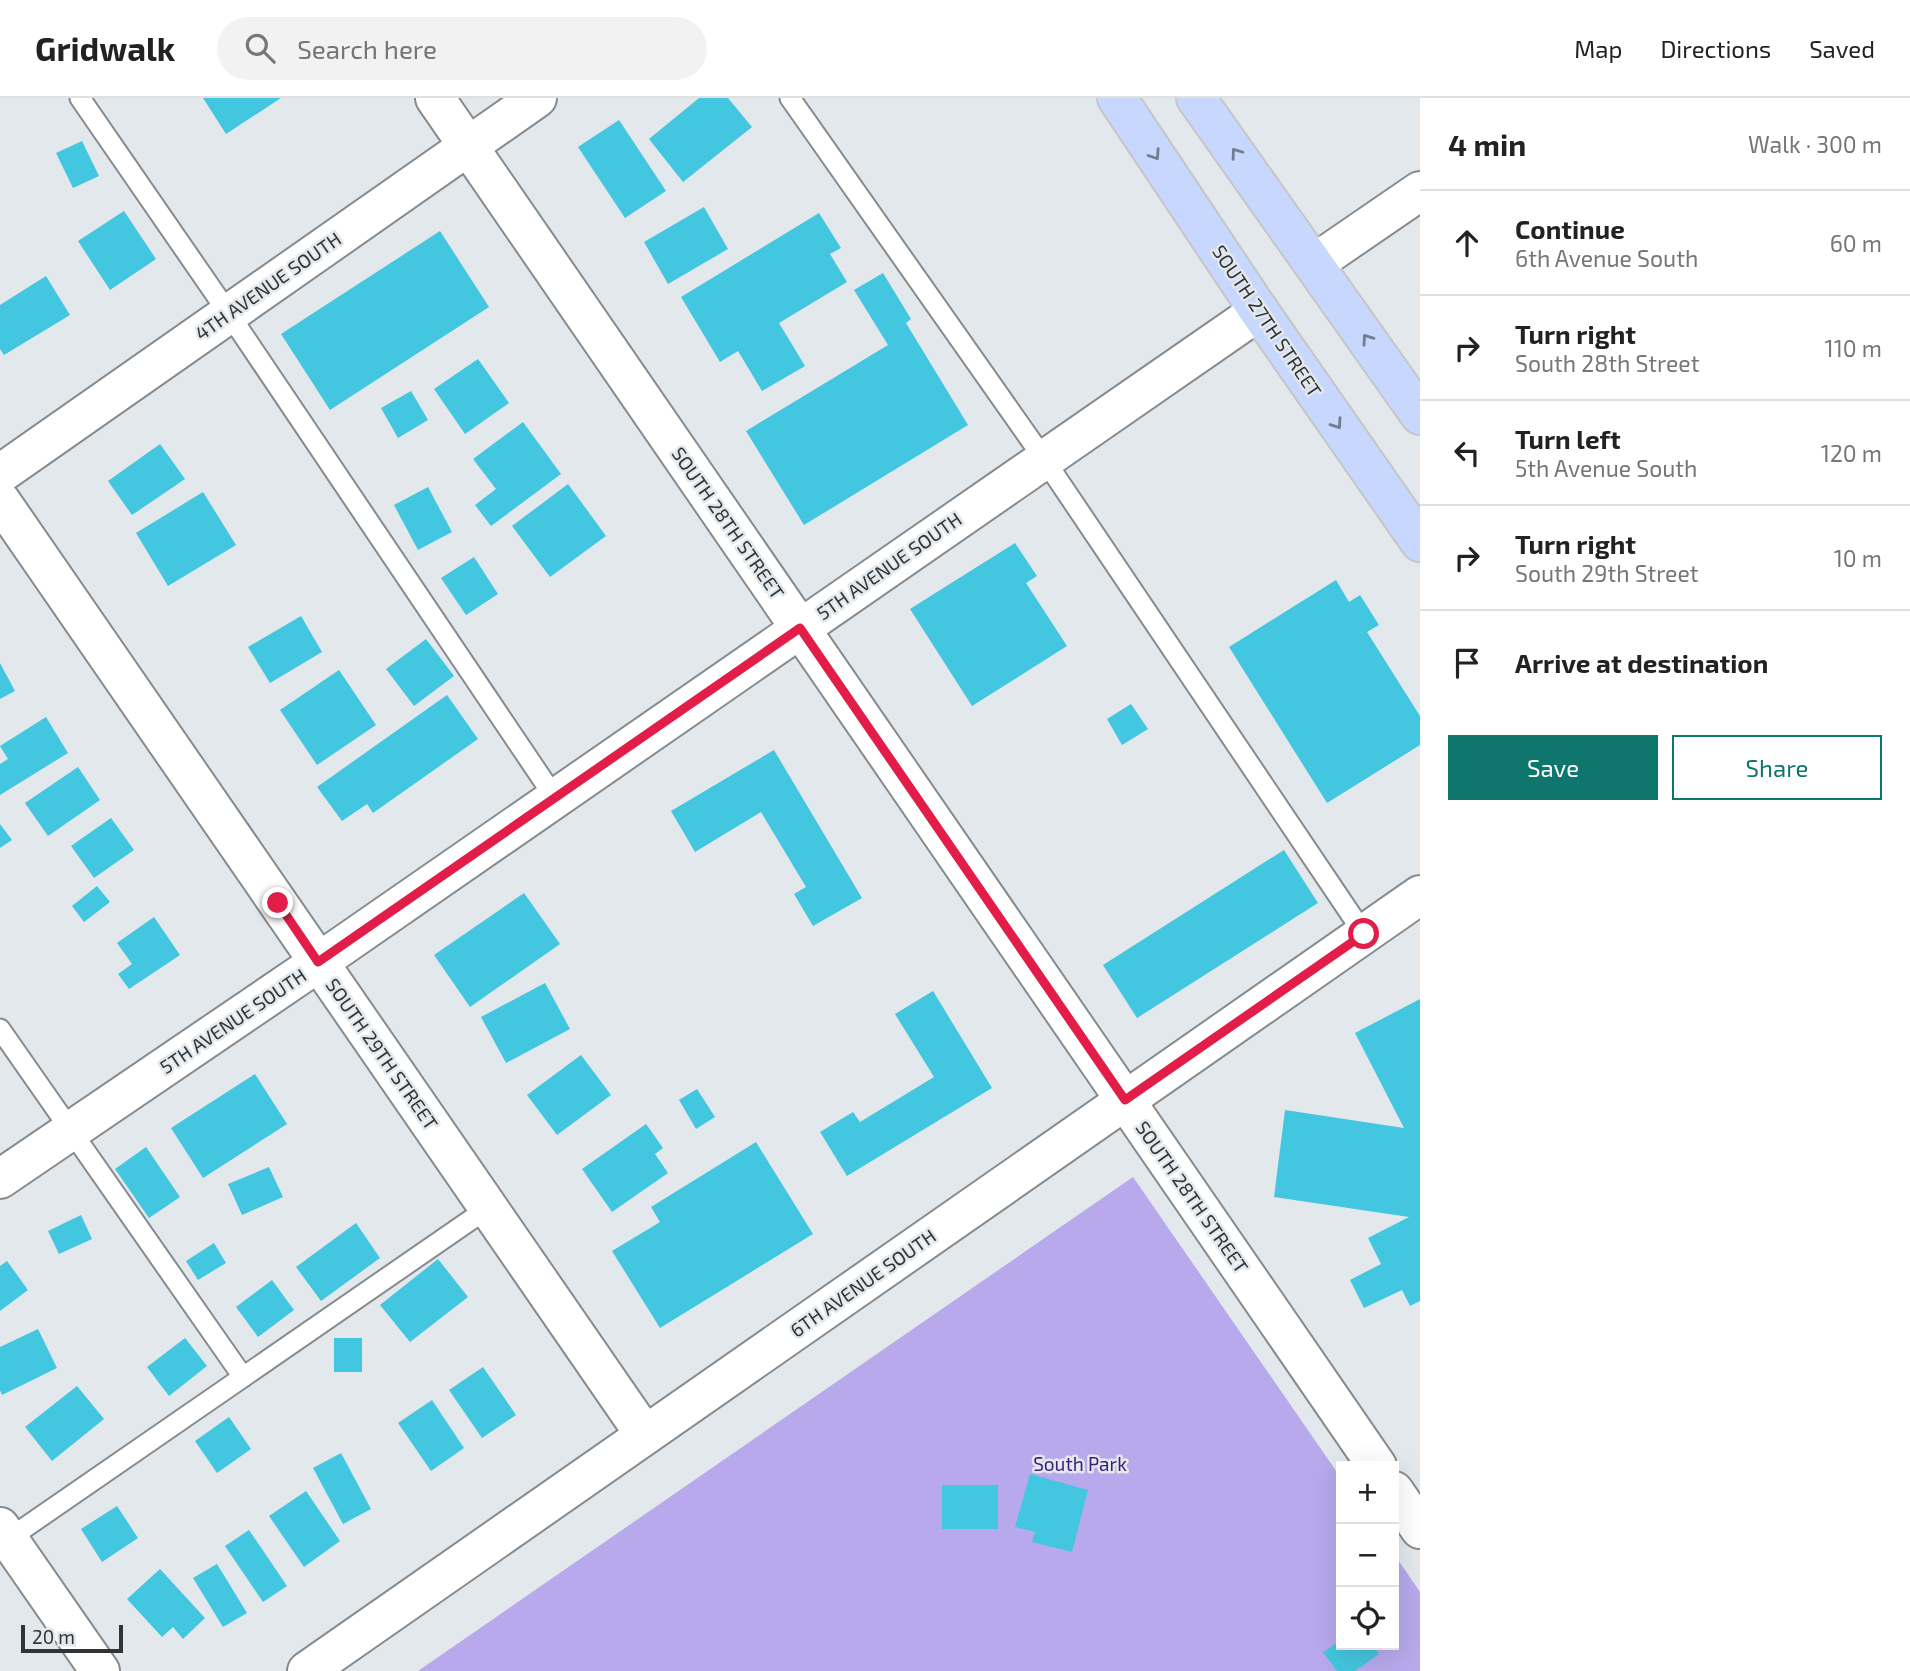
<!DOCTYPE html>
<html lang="en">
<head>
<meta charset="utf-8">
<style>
	body { margin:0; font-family:"Exo 2",sans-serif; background:#f2f2f2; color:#222 }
	.controls { position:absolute; right:21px; bottom:21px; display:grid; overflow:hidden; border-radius:0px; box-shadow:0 7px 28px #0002 }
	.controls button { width:63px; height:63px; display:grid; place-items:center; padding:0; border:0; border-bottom:2px solid #e0e0e0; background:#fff; color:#222; font:35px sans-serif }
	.scale { position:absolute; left:21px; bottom:18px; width:102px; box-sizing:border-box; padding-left:7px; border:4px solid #313334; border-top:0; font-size:19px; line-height:24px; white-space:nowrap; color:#313334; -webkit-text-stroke:5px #e2e8ec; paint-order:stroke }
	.stop { position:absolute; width:21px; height:21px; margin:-16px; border:5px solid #e11d48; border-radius:50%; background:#fff }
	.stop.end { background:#e11d48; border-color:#fff; box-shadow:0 2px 7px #0008 }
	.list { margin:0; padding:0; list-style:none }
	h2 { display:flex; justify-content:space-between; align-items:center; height:91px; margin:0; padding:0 28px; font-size:30px }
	h2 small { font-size:23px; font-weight:400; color:#767676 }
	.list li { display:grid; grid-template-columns:46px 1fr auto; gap:21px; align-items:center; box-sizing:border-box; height:105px; padding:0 28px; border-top:2px solid #e0e0e0 }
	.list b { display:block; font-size:26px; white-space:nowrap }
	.list p { margin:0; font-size:23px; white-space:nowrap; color:#767676 }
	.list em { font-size:23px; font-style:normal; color:#767676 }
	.actions { display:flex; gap:14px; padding:21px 28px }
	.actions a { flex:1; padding:16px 0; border:2px solid #0f766e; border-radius:0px; text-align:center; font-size:24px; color:#0f766e }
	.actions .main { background:#0f766e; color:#fff }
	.icon { flex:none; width:38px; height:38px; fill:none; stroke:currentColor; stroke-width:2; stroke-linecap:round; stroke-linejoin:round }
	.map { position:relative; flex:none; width:1420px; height:1573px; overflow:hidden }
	header { display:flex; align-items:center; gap:42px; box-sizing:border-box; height:98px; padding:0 35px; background:#fff; border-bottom:2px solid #e0e0e0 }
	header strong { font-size:33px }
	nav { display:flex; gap:38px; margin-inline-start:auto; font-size:24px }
	.search { width:490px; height:63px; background:#f2f2f2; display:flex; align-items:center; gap:18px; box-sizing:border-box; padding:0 24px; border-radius:38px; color:#767676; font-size:26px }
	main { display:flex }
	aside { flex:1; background:#fff }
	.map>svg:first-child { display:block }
	.green { fill:#b7a9eb }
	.building { fill:#43c6df }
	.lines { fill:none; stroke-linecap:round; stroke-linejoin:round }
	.service-casing { stroke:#868b8f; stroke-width:23 }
	.minor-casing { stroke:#868b8f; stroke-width:42 }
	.tertiary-casing { stroke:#868b8f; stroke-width:42 }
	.primary-casing { stroke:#c5c6c6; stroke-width:42 }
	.service { stroke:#fff; stroke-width:19 }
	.minor { stroke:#fff; stroke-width:38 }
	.tertiary { stroke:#fff; stroke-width:38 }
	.primary { stroke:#c7d7fe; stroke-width:38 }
	.oneway { stroke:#747d8f }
	.route { stroke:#e11d48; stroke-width:9 }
	.labels { text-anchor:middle; stroke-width:5; stroke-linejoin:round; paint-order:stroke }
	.street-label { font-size:19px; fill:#313334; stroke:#e2e8ec }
	.park-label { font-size:19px; fill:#3e1c78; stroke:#e2e8ec }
</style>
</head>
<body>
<header>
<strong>Gridwalk</strong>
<div class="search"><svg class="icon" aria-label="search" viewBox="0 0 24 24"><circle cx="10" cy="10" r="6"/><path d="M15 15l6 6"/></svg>Search here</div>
<nav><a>Map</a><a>Directions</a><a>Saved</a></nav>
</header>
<main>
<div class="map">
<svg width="1420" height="1573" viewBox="0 0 1420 1573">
	<rect width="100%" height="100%" fill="#e2e8ec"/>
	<polygon class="green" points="1133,1079 1341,1380 1341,1547 1394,1547 1394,1456 1420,1494 1420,1573 418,1573"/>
	<g class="building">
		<polygon points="203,0 281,0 226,36"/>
		<polygon points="699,0 728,0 752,29 683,84 649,41"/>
		<polygon points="619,22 666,93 625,120 578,49"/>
		<polygon points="82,43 99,78 73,90 56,55"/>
		<polygon points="704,109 728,151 668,186 644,144"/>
		<polygon points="124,113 156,161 110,192 78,143"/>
		<polygon points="819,115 841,150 830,156 847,184 779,225 805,268 762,293 738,253 720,264 681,199"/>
		<polygon points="440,133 489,209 330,312 281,236"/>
		<polygon points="883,175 911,221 906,225 968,327 804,427 746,333 888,247 854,192"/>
		<polygon points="46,178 70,217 4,257 0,251 0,207"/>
		<polygon points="478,261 509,305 465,336 434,291"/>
		<polygon points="411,293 428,322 398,340 381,310"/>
		<polygon points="523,324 561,376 491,428 475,407 496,391 473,361"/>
		<polygon points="160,346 185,381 132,417 108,383"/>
		<polygon points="568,386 606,438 550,479 512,428"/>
		<polygon points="428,389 452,434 418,452 394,407"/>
		<polygon points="203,394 236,447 168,488 136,435"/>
		<polygon points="1015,445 1037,478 1026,485 1067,548 972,608 910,511"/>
		<polygon points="474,459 498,496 466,517 441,480"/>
		<polygon points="1336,482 1349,504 1360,497 1379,527 1367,534 1420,618 1420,647 1327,705 1229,549"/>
		<polygon points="301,518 322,554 270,585 248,549"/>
		<polygon points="426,541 454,578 414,608 386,571"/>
		<polygon points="0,565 15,593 0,601"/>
		<polygon points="339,572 376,627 317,667 280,612"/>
		<polygon points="447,597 478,641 373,715 367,706 342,723 317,689"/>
		<polygon points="1131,606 1148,631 1122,647 1107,621"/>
		<polygon points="46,619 68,655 0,697 0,666 8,661 0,648"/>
		<polygon points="774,652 862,800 813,828 794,796 806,789 761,714 695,754 671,713"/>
		<polygon points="78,669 100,702 48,738 25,705"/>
		<polygon points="111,720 134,752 94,780 71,748"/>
		<polygon points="0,726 12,742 0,750"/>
		<polygon points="1284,752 1318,805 1137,920 1103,867"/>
		<polygon points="97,788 110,804 84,824 72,808"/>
		<polygon points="524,795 560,846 470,909 434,857"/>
		<polygon points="154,819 180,857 129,891 118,876 132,866 117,845"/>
		<polygon points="545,885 570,931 506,965 481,919"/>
		<polygon points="933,893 992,990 847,1078 820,1034 853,1014 860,1024 934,979 895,916"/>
		<polygon points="1420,901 1420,1203 1410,1208 1402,1192 1364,1210 1350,1182 1381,1166 1368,1140 1409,1119 1274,1099 1285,1012 1404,1030 1355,935"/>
		<polygon points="581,957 611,997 557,1037 527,997"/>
		<polygon points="255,976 287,1026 203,1080 171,1030"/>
		<polygon points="697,991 715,1019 696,1031 679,1002"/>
		<polygon points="646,1026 663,1050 655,1056 668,1075 612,1114 582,1071"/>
		<polygon points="756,1044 813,1136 660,1230 612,1153 660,1124 651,1109"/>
		<polygon points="146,1049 180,1099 149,1120 115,1071"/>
		<polygon points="269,1069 283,1099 242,1117 228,1086"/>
		<polygon points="81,1117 92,1141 59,1156 48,1133"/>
		<polygon points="356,1125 380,1160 321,1203 296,1169"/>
		<polygon points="214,1145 226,1165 198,1182 186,1163"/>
		<polygon points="438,1161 468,1199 410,1244 380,1207"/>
		<polygon points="7,1163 28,1192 0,1213 0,1168"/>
		<polygon points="272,1182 294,1212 258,1239 236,1209"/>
		<polygon points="38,1231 57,1270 2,1297 0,1292 0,1249"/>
		<polygon points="185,1240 207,1268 169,1298 147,1269"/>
		<rect x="334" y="1240" width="28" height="34"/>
		<polygon points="483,1269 516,1317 482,1340 449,1292"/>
		<polygon points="77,1288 104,1321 52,1363 25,1329"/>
		<polygon points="432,1302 464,1350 431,1373 398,1325"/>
		<polygon points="229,1319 251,1351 217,1375 195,1343"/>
		<polygon points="341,1355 371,1411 343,1426 313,1370"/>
		<polygon points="1030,1376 1088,1392 1072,1454 1032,1444 1035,1434 1015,1429"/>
		<rect x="942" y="1387" width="56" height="44"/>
		<polygon points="306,1393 340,1443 304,1469 269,1418"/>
		<polygon points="117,1408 138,1440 102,1464 81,1431"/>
		<polygon points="249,1432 287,1488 263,1504 225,1448"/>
		<polygon points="217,1466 247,1515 223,1529 193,1480"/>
		<polygon points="160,1471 205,1520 183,1541 173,1529 162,1539 127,1501"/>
		<polygon points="1341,1542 1341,1547 1373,1547 1379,1556 1355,1573 1337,1573 1323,1554"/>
	</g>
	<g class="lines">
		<g class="service-casing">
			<g id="service">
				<polyline points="80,0 229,216 555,700"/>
				<polyline points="790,0 1044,361 1364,836"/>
				<polyline points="0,931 243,1279"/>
				<polyline points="4,1444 488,1110"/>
			</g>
		</g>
		<g class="minor-casing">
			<g id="minor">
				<polyline points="1315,165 1420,93"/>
				<polyline points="0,402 645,1337"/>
				<polyline points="0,1081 319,864 1259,213"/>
				<polyline points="0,1429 100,1573"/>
			</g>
		</g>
		<g class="tertiary-casing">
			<g id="tertiary">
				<polyline points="435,0 1377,1368"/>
				<polyline points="0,376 537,0"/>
				<polyline points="1394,1393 1420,1431"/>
				<polyline points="307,1573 1420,797"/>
			</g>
		</g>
		<g class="primary-casing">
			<g id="primary">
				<polyline points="1117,0 1259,213 1420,444"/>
				<polyline points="1196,0 1420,317"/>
			</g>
		</g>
		<use href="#service" class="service"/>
		<use href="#minor" class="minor"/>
		<use href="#tertiary" class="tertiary"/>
		<use href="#primary" class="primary"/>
	</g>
	<defs><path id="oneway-chevron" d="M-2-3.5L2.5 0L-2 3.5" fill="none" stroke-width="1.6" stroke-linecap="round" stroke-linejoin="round" transform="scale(1.75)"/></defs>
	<g class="oneway">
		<use href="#oneway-chevron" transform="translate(1236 55) rotate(-126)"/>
		<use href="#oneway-chevron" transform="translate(1155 57) rotate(56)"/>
		<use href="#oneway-chevron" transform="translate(1367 241) rotate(-125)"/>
		<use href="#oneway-chevron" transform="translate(1337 326) rotate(55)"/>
	</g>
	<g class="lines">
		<polyline class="route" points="278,805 318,864 800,530 1125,1002 1364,836"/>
	</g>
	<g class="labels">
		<g class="street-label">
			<text transform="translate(268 188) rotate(-35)" y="7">4TH AVENUE SOUTH</text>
			<text transform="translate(1267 223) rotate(56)" y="7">SOUTH 27TH STREET</text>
			<text transform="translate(728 425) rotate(55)" y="7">SOUTH 28TH STREET</text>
			<text transform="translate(889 468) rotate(-35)" y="7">5TH AVENUE SOUTH</text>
			<text transform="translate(233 923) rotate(-34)" y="7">5TH AVENUE SOUTH</text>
			<text transform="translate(382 956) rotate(55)" y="7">SOUTH 29TH STREET</text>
			<text transform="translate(1192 1099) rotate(55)" y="7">SOUTH 28TH STREET</text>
			<text transform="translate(863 1185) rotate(-35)" y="7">6TH AVENUE SOUTH</text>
		</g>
		<g class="park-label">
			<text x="1080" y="1373">South Park</text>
		</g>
	</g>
</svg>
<div class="controls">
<button>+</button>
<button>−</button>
<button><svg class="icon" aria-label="locate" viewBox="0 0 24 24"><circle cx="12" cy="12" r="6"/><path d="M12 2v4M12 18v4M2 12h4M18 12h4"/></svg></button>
</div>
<div class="scale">20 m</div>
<div class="stop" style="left:1364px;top:836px"></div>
<div class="stop end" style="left:278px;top:805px"></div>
</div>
<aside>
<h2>4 min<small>Walk · 300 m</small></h2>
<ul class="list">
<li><svg class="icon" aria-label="ahead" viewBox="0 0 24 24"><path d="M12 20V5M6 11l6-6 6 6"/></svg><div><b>Continue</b><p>6th Avenue South</p></div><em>60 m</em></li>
<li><svg class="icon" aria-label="right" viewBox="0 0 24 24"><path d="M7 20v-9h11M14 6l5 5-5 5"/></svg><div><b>Turn right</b><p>South 28th Street</p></div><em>110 m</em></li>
<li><svg class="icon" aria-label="left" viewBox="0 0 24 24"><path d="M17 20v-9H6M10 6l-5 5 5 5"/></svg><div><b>Turn left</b><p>5th Avenue South</p></div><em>120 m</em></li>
<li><svg class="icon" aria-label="right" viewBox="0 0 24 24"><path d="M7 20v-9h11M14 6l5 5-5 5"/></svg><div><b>Turn right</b><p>South 29th Street</p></div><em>10 m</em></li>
<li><svg class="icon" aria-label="arrive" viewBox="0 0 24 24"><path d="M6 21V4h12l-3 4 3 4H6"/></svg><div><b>Arrive at destination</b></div></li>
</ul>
<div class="actions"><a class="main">Save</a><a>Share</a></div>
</aside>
</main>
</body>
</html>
